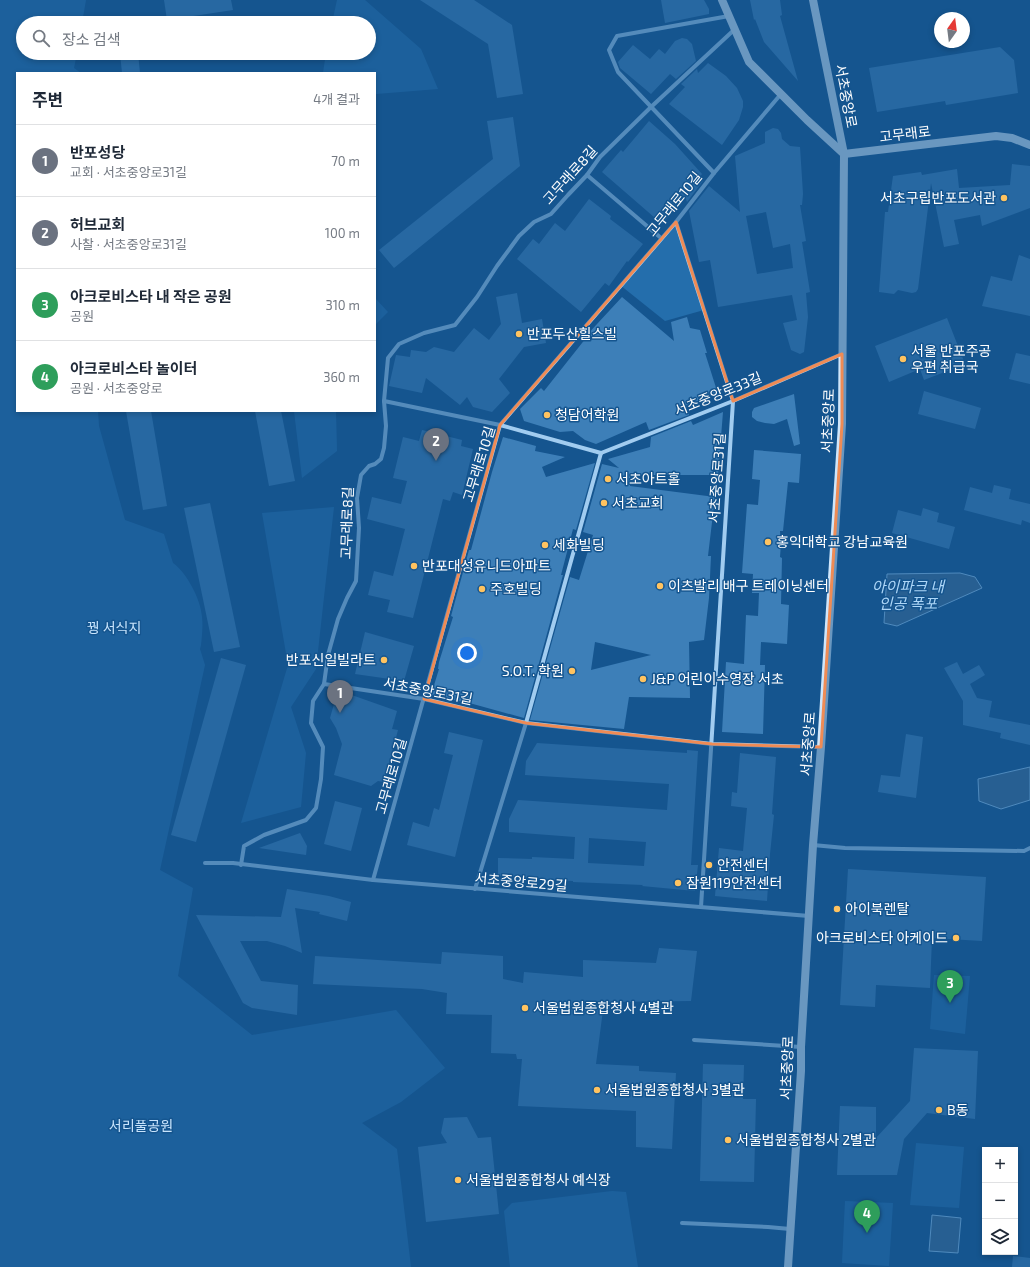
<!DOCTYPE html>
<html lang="ko">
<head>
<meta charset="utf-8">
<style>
	body { margin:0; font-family:"Exo 2","Noto Sans KR",sans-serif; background:#f2f2f3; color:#1f2937 }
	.controls { position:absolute; right:12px; bottom:12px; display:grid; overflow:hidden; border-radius:0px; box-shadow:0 2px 6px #0003 }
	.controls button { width:36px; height:36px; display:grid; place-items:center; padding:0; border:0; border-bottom:1px solid #e0e1e3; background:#fff; color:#1f2937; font:20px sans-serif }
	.compass { position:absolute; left:934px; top:12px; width:36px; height:36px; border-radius:50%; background:#fff; box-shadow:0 2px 6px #0003; rotate:14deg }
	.you { position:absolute; left:467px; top:653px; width:14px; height:14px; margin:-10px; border:3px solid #fff; border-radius:50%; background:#1a73e8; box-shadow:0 0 0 6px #1a73e833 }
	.badge { display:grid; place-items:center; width:26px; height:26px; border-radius:50%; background:#d93025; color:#fff; font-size:13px; font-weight:700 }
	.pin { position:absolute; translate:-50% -33px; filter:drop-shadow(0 1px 2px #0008) }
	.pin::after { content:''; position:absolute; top:21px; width:14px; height:12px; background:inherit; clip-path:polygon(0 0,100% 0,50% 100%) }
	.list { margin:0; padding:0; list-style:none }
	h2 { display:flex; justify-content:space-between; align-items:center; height:52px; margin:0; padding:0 16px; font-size:17px }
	h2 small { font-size:13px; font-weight:400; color:#747a83 }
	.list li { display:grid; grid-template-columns:26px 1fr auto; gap:12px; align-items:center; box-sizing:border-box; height:72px; padding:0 16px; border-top:1px solid #e0e1e3 }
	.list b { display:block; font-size:15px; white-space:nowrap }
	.list p { margin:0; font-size:13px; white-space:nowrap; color:#747a83 }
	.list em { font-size:13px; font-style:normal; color:#747a83 }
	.icon { flex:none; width:22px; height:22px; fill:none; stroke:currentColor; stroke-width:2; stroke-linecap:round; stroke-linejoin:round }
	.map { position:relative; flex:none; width:1030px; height:1267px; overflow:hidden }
	.search { position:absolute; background:#fff; box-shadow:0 2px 6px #0003; left:16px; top:16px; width:360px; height:44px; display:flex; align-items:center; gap:10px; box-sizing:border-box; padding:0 14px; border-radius:22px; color:#747a83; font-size:15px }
	.panel { position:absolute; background:#fff; box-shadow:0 2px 6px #0003; left:16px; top:72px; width:360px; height:340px; border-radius:0px }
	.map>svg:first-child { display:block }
	.green { fill:#246eac }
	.water { fill:#3d6c96; stroke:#93c8f3 }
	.building { fill:#3d7fb8; fill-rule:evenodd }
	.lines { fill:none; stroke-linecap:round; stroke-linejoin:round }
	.street { stroke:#a1ccf0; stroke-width:4 }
	.secondary { stroke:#cfe6fb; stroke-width:8 }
	.marked { fill:none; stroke:#ef8b55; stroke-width:3; stroke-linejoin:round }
	.poi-dot { fill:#ffc360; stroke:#15558f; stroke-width:1.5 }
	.labels { text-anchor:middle; stroke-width:3; stroke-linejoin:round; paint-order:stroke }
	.street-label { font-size:14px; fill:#fff; stroke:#15558f }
	.poi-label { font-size:14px; fill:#fff; stroke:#15558f; text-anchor:start }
	.park-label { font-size:14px; fill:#c8e4fc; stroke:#15558f }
	.water-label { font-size:15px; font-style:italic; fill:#add6f7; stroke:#15558f }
</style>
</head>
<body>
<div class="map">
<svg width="1030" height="1267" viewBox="0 0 1030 1267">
	<rect width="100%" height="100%" fill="#15558f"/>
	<g class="green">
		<path d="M 0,0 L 86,0 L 82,23 L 23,23 L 23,53 L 77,53 L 74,68 L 81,73 L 17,73 L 17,411 L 98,411 L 99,426 L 125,520 L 164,534 L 173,563 C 187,573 201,600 202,617 C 203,626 202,636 201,645 L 200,649 L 205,665 L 160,870 L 193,888 L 178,976 L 252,1035 L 396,1010 L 445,1068 L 401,1102 L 362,1123 L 397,1149 L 411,1267 L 0,1267 Z"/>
		<polygon points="337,0 365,0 421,49 438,89 376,94 375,98 375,73 323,73 326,53 369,53 369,23 332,23"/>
		<polygon points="676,222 704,310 665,321 620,285"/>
		<polygon points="375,298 388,312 375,325"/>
		<polygon points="294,411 336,411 337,451 302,478"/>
		<polygon points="334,507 316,669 291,707 306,753 301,807 241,823 288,665 262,513"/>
		<polygon points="934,975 970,976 965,1034 930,1029"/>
		<polygon points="916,1143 964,1147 959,1208 910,1205"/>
		<polygon points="612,1191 626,1192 638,1267 510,1267 504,1211 512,1203"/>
		<polygon points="845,1201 893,1203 889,1266 842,1263"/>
	</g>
	<g class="water">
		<polygon points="960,573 975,577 982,588 897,626 884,623 887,574"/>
		<polygon points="1030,767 1030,800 1001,809 979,801 978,779"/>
		<polygon points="932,1215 961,1218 958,1253 929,1251"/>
	</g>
	<g class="building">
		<polygon points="164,0 231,0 233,10 167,20"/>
		<polygon points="420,0 474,0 512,25 523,94 497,98 488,44"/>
		<polygon points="661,0 704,0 709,9 709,14 665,23"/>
		<polygon points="750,0 780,0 782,15 780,16 798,81 764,42 755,19 754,20"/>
		<polygon points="682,38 687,39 692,44 696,61 676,79 670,74 651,94 620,68 618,62 633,45 650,59 659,49 665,54 675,41"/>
		<polygon points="1000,47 1014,60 1018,93 946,105 945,101 877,112 869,68"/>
		<polygon points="120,53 138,53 140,73 122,73"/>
		<polygon points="708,63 726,76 737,88 743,101 743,107 739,120 722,145 669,104 685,87 681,84 697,69 698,73"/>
		<polygon points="513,117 520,166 394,268 379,250 493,159 487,121"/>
		<polygon points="649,121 675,144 702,174 699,178 703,181 687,202 685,196 662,224 602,172 621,150 623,152"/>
		<path d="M 773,128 L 778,129 L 781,133 L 782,139 L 790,146 L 800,147 L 803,194 L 802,205 L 800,205 L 806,241 L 802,242 L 810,292 L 806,293 L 808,317 L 804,352 L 800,354 L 791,350 L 783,323 L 797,320 L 792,295 L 718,307 L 710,260 L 699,262 L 689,211 L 709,186 L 740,212 L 735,156 L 765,143 L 765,132 ZM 766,212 L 773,248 L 790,244 L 793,268 L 757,274 L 746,216 Z"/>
		<polygon points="1012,164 1030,166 1030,208 982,226 980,215 954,220 959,244 944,247 931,183 918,289 916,292 912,293 898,290 894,294 879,292 885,212 888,212 893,176 921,172 922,175 957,169 959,188 1010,185"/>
		<polygon points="589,199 611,216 610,219 643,244 628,262 627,261 609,286 605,283 581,312 517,259 533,239 539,244 555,223 565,231"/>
		<polygon points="1019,255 1030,259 1030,316 982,306 991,276 1012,281"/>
		<polygon points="517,293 522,323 542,319 546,343 524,347 499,379 510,393 492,412 473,407 467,397 460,405 426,378 422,393 389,386 396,355 410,357 411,350 426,352 434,347 454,352 474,328 489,340 501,324 496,297"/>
		<polygon points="622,297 674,341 671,322 687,317 690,328 700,330 707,353 705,353 718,394 686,405 689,415 649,430 646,422 596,444 585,440 573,431 560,432 524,421 520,409 541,388 544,391 586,338 585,337"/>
		<polygon points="947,318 965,364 924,380 920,369 889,382 875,346"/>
		<polygon points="1016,353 1030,356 1030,384 1009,379"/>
		<polygon points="924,391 981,408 975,429 918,414"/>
		<polygon points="794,394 800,444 794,446 787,419 774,424 765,423 757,421 752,417 752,412 754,408"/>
		<polygon points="126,411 151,411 167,506 143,510"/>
		<polygon points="255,411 281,411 295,481 269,486"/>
		<path d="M 723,412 L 718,475 L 630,475 L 630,486 L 715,497 L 708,556 L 711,556 L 709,598 L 704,640 L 689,642 L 690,698 L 629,697 L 624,729 L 530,720 L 570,577 L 579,580 L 593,535 L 583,532 L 602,464 L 619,468 L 608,459 L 650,447 L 651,437 L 691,421 L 693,425 ZM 595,642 L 651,655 L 591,670 Z"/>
		<polygon points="422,430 462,440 461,446 473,449 462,495 453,492 450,501 443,499 413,618 387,612 390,600 368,595 374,571 393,576 405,529 367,519 372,497 401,504 407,481 393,478 403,437 419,441"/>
		<polygon points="503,437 536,446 535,451 565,457 542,467 546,477 595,463 576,530 573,529 561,575 563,575 524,718 473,704 431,695 439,669 438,669 439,662 453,617 451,616 469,550 471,550 492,472"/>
		<polygon points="754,450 801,454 799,483 788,482 783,531 780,531 781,544 780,557 782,558 781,604 789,605 787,644 761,642 760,665 765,665 763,734 722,732 726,662 744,664 746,615 758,616 759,593 752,593 753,574 742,573 747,504 758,505 760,480 752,479"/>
		<polygon points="994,485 1011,489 1009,499 1030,504 1030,523 1022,520 1021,525 964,510 970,487 992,493"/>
		<polygon points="210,503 240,647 214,652 184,508"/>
		<polygon points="923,508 939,513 937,522 955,527 949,549 892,533 898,510 921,516"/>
		<polygon points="365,632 414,646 404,681 355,674"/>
		<polygon points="221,658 246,665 196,842 171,835"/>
		<polygon points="957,662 963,674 979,665 985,675 970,684 977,698 992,701 989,717 1030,725 1030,745 1000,738 1001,733 963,725 963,701 944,668"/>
		<polygon points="346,693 397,711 392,729 398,730 384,782 378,781 371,786 334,775 342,744 336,728 330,718 336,697"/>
		<polygon points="449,732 483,740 455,857 407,845 413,822 429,827 434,808 439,810 453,755 444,753"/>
		<polygon points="906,734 923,737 916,798 878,792 881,775 900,777"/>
		<path d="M 537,743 L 687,753 L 687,750 L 698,751 L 691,865 L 698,865 L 695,891 L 642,886 L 643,885 L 573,882 L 573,881 L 498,876 L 498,858 L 532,859 L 532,857 L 574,859 L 575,837 L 509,832 L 509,819 L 518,800 L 667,810 L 669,784 L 525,775 L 526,761 ZM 589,838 L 646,842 L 644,866 L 588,863 Z"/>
		<polygon points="740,753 776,757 772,814 774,815 770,854 767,901 715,896 719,848 743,851 747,808 731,806 732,792 737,793"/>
		<polygon points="335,801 362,808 351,851 324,844"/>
		<polygon points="300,833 307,846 306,855 259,848"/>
		<polygon points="848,869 986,877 982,941 932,938 930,988 876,985 875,1007 840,1005"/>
		<polygon points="287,889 329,896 351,902 347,921 319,914 320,912 295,908 302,953 285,946 267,941 240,941 261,981 298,985 297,1015 252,1008 243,1003 196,915 281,917"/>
		<polygon points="659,948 697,951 691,1001 604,1002 596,1064 639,1066 639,1071 676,1073 672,1149 636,1147 636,1111 518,1106 522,1059 517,1059 516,1054 491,1053 492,1015 446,1014 447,993 422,989 313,984 315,956 441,964 442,952 503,956 503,979 523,983 524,972 583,977 583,960 656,963"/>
		<polygon points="914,1048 978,1051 975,1119 927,1113 904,1139 897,1175 837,1175 840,1106 876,1107 876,1138 910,1101"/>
		<polygon points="703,1064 744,1065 743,1099 756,1099 754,1182 700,1181"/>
		<polygon points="467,1117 478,1138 491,1137 499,1214 426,1222 418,1147 447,1143 441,1133 444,1118"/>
		<polygon points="1013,1256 1030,1258 1030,1267 1012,1267"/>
	</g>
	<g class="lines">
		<g class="street">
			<polyline points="714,173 618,72 609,50 617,36 729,16"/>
			<polyline points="587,175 661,238"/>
			<polyline points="676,222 733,401 701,907"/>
			<polyline points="384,401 500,425 601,453"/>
			<polyline points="601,453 733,401 842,354"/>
			<polyline points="324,684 424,699 526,723 712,744 821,747"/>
			<polyline points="813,845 845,848 1024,851 1030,848"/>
			<polyline points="205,863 233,863 373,880 809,916"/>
			<polyline points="241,865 244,846 264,835 306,820 316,808 321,779 323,747 311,723 313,701 324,684 328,655 338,619 347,598 356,581 359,528 357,498 361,475 369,466 375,464 381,459 384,448 386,426 384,401 388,358 399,344 424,333 455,325 477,297 497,266 519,236 534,222 551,214 568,195 587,175 600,157 651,107 735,29"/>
			<polyline points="373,880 500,425 676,222 714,173 781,94"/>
			<polyline points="475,889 526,723 601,453"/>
			<polyline points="694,1040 801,1047"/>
			<polyline points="682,1223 768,1227 790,1229"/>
		</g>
		<g class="secondary">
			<polyline points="722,0 749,62 807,120 844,154 996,136 1012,138 1030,145"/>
			<polyline points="788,1267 801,1071 801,1047 813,845 821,747 842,424 844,154 813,0"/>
		</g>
	</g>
	<path d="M0 0H1030V1267H0ZM 676,222 L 733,401 L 842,354 L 842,424 L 821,747 L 712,744 L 526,723 L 424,699 L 500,425 Z" fill="#15558f" fill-opacity=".55" fill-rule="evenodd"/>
	<path class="marked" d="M 676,222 L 733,401 L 842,354 L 842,424 L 821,747 L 712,744 L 526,723 L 424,699 L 500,425 Z"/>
	<g class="poi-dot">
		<circle cx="1004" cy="198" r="4"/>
		<circle cx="519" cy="334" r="4"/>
		<circle cx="903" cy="359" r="4"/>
		<circle cx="547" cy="415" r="4"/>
		<circle cx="608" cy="479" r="4"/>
		<circle cx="604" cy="503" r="4"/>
		<circle cx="768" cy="542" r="4"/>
		<circle cx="545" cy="545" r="4"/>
		<circle cx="414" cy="566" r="4"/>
		<circle cx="660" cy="586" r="4"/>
		<circle cx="482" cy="589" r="4"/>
		<circle cx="384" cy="660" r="4"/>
		<circle cx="572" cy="671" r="4"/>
		<circle cx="643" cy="679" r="4"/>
		<circle cx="709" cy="865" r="4"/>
		<circle cx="678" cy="883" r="4"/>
		<circle cx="837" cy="909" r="4"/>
		<circle cx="956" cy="938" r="4"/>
		<circle cx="525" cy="1008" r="4"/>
		<circle cx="597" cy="1090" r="4"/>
		<circle cx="939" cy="1110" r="4"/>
		<circle cx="728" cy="1140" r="4"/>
		<circle cx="458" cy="1180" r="4"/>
	</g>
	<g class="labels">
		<g class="street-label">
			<text transform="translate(846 96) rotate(79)" y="5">서초중앙로</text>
			<text transform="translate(905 134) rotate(-7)" y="5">고무래로</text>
			<text transform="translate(570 175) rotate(-48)" y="5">고무래로8길</text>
			<text transform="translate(674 204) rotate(-51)" y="5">고무래로10길</text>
			<text transform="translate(718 394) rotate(-22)" y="5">서초중앙로33길</text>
			<text transform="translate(828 421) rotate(-88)" y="5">서초중앙로</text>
			<text transform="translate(479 464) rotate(-73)" y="5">고무래로10길</text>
			<text transform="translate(717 478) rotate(-86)" y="5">서초중앙로31길</text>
			<text transform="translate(347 523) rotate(-88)" y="5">고무래로8길</text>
			<text transform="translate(428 691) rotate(11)" y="5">서초중앙로31길</text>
			<text transform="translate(808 744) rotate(-86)" y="5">서초중앙로</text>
			<text transform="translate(391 776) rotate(-74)" y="5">고무래로10길</text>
			<text transform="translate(521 882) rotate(5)" y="5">서초중앙로29길</text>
			<text transform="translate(787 1068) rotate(-88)" y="5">서초중앙로</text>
		</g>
		<g class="poi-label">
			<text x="996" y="203" text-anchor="end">서초구립반포도서관</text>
			<text x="527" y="339">반포두산힐스빌</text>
			<text x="911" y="356">서울 반포주공<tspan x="911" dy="16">우편 취급국</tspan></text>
			<text x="555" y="420">청담어학원</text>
			<text x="616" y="484">서초아트홀</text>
			<text x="612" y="508">서초교회</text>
			<text x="776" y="547">홍익대학교 강남교육원</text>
			<text x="553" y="550">세화빌딩</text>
			<text x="422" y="571">반포대성유니드아파트</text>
			<text x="668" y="591">이츠발리 배구 트레이닝센터</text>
			<text x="490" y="594">주호빌딩</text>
			<text x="376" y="665" text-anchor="end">반포신일빌라트</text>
			<text x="564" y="676" text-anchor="end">S.O.T. 학원</text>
			<text x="651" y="684">J&amp;P 어린이수영장 서초</text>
			<text x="717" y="870">안전센터</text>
			<text x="686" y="888">잠원119안전센터</text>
			<text x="845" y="914">아이북렌탈</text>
			<text x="948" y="943" text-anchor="end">아크로비스타 아케이드</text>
			<text x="533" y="1013">서울법원종합청사 4별관</text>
			<text x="605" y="1095">서울법원종합청사 3별관</text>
			<text x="947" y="1115">B동</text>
			<text x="736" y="1145">서울법원종합청사 2별관</text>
			<text x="466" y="1185">서울법원종합청사 예식장</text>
		</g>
		<g class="park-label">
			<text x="114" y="633">꿩 서식지</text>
			<text x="141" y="1131">서리풀공원</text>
		</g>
		<g class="water-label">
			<text x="908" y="592">아이파크 내<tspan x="908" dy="17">인공 폭포</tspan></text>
		</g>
	</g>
</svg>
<div class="controls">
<button>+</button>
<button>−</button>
<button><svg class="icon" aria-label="layers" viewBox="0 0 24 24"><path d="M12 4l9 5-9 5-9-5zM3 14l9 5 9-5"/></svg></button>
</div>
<svg class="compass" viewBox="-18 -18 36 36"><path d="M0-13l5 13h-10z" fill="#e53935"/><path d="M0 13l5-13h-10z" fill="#747a83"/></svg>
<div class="you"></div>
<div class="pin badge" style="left:340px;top:713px;background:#6b7280">1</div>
<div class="pin badge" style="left:436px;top:461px;background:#6b7280">2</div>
<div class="pin badge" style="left:950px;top:1003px;background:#2e9e5b">3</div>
<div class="pin badge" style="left:867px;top:1233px;background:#2e9e5b">4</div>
<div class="search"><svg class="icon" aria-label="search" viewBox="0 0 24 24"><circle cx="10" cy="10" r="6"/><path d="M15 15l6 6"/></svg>장소 검색</div>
<section class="panel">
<h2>주변<small>4개 결과</small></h2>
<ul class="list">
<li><span class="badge" style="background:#6b7280">1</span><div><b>반포성당</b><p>교회 · 서초중앙로31길</p></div><em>70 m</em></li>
<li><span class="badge" style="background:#6b7280">2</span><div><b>허브교회</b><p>사찰 · 서초중앙로31길</p></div><em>100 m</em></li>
<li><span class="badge" style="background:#2e9e5b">3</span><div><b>아크로비스타 내 작은 공원</b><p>공원</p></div><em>310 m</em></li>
<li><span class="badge" style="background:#2e9e5b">4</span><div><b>아크로비스타 놀이터</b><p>공원 · 서초중앙로</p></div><em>360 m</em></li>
</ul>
</section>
</div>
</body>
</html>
